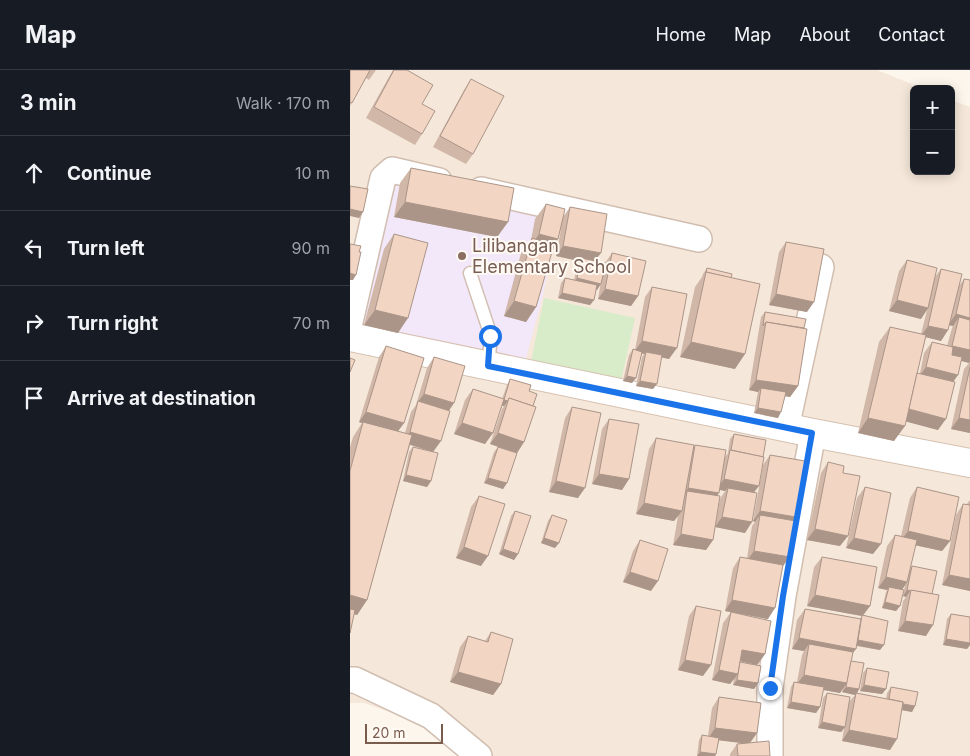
<!DOCTYPE html>
<html lang="en">
<head>
<meta charset="utf-8">
<style>
	body { margin:0; font-family:Inter,sans-serif; background:#242831; color:#f1f3f6 }
	.controls { position:absolute; right:15px; top:15px; display:grid; overflow:hidden; border-radius:8px; box-shadow:0 2px 12px #0003 }
	.controls button { width:45px; height:45px; display:grid; place-items:center; padding:0; border:0; border-bottom:1px solid #363941; background:#171b24; color:#f1f3f6; font:25px sans-serif }
	.scale { position:absolute; left:15px; bottom:12px; width:78px; box-sizing:border-box; padding-left:5px; border:2px solid #7a5c4d; border-top:0; font-size:14px; line-height:18px; white-space:nowrap; color:#7a5c4d; -webkit-text-stroke:4px #fffaf3; paint-order:stroke }
	.stop { position:absolute; width:15px; height:15px; margin:-11px; border:4px solid #1a73e8; border-radius:50%; background:#fff }
	.stop.end { background:#1a73e8; border-color:#fff; box-shadow:0 1px 5px #0008 }
	.list { margin:0; padding:0; list-style:none }
	h2 { display:flex; justify-content:space-between; align-items:center; height:65px; margin:0; padding:0 20px; font-size:21px }
	h2 small { font-size:16px; font-weight:400; color:#9ea1a6 }
	.list li { display:grid; grid-template-columns:32px 1fr auto; gap:15px; align-items:center; box-sizing:border-box; height:75px; padding:0 20px; border-top:1px solid #363941 }
	.list b { display:block; font-size:19px; white-space:nowrap }
	.list em { font-size:16px; font-style:normal; color:#9ea1a6 }
	.icon { flex:none; width:28px; height:28px; fill:none; stroke:currentColor; stroke-width:2; stroke-linecap:round; stroke-linejoin:round }
	.map { position:relative; flex:none; width:620px; height:686px; overflow:hidden }
	header { display:flex; align-items:center; gap:30px; box-sizing:border-box; height:70px; padding:0 25px; background:#171b24; border-bottom:1px solid #363941 }
	header strong { font-size:24px }
	nav { display:flex; gap:28px; margin-inline-start:auto; font-size:18px }
	main { display:flex }
	aside { flex:1; background:#171b24 }
	.map>svg:first-child { display:block }
	.residential { fill:#f5e8da }
	.education { fill:#f3e8fa }
	.green { fill:#d8ecc9 }
	.lines { fill:none; stroke-linecap:round; stroke-linejoin:round }
	.lane-casing { stroke:#d1beb0; stroke-width:15 }
	.street-casing { stroke:#d1beb0; stroke-width:28 }
	.secondary-casing { stroke:#d6c0b0; stroke-width:30 }
	.lane { stroke:#fff; stroke-width:12 }
	.street { stroke:#fff; stroke-width:25 }
	.secondary { stroke:#fff; stroke-width:28 }
	.wall { fill:#d1b7a8; fill-rule:evenodd }
	.shaded-wall { fill:#aa9588 }
	.building { fill:#f3d5c3; stroke:#aa9588 }
	.route { stroke:#1a73e8; stroke-width:6 }
	.education-dot { fill:#8d6e63; stroke:#fffaf3; stroke-width:2 }
	.labels { text-anchor:middle; stroke-width:4; stroke-linejoin:round; paint-order:stroke }
	.education-label { font-size:18px; fill:#785e54; stroke:#fffaf3; text-anchor:start }
</style>
</head>
<body>
<header>
<strong>Map</strong>
<nav><a>Home</a><a>Map</a><a>About</a><a>Contact</a></nav>
</header>
<main>
<aside>
<h2>3 min<small>Walk · 170 m</small></h2>
<ul class="list">
<li><svg class="icon" aria-label="ahead" viewBox="0 0 24 24"><path d="M12 20V5M6 11l6-6 6 6"/></svg><div><b>Continue</b></div><em>10 m</em></li>
<li><svg class="icon" aria-label="left" viewBox="0 0 24 24"><path d="M17 20v-9H6M10 6l-5 5 5 5"/></svg><div><b>Turn left</b></div><em>90 m</em></li>
<li><svg class="icon" aria-label="right" viewBox="0 0 24 24"><path d="M7 20v-9h11M14 6l5 5-5 5"/></svg><div><b>Turn right</b></div><em>70 m</em></li>
<li><svg class="icon" aria-label="arrive" viewBox="0 0 24 24"><path d="M6 21V4h12l-3 4 3 4H6"/></svg><div><b>Arrive at destination</b></div></li>
</ul>
</aside>
<div class="map">
<svg width="620" height="686" viewBox="0 0 620 686">
	<rect width="100%" height="100%" fill="#fdf6ec"/>
	<polygon class="residential" points="0,0 527,0 574,19 564,19 564,101 601,101 601,30 620,37 620,686 110,686 76,655 14,633 0,633"/>
	<polygon class="education" points="45,108 209,148 193,225 175,292 4,261"/>
	<polygon class="green" points="194,228 285,248 271,311 181,292"/>
	<g class="lines">
		<g class="lane-casing">
			<polyline id="lane" points="120,203 141,266 138,296"/>
		</g>
		<g class="street-casing">
			<g id="street">
				<polyline points="131,120 349,169"/>
				<polyline points="0,252 33,108 42,100 89,111"/>
				<polyline points="436,358 471,197"/>
				<polyline points="0,610 5,610 81,646 129,686"/>
				<polyline points="420,686 420,618 433,526 463,363"/>
			</g>
		</g>
		<g class="secondary-casing">
			<polyline id="secondary" points="0,267 463,363 620,393"/>
		</g>
		<use href="#lane" class="lane"/>
		<use href="#street" class="street"/>
		<use href="#secondary" class="secondary"/>
	</g>
	<g class="wall">
		<polygon points="0,0 26,0 19,10 16,8 0,36"/>
		<polygon points="43,0 57,0 72,34 72,64 65,75 16,48 40,5"/>
		<polygon points="121,9 123,84 116,94 83,77 114,20"/>
		<polygon points="61,98 158,152 147,167 44,147 50,113"/>
		<polygon points="196,134 213,147 220,137 245,191 255,193 262,183 288,226 281,236 248,229 251,211 247,220 246,219 244,230 240,235 208,228 211,213 215,208 224,210 228,193 229,191 206,186 211,159 203,176 186,237 176,252 154,246 171,183 181,170 185,149"/>
		<polygon points="44,164 48,263 14,255 34,179"/>
		<polygon points="436,172 457,242 419,235 429,182"/>
		<path d="M 557,190 L 585,207 L 591,199 L 609,216 L 614,209 L 620,210 L 620,363 L 601,359 L 614,299 L 619,293 L 611,291 L 603,312 L 588,360 L 556,351 L 544,371 L 508,363 L 529,272 L 540,257 L 571,264 L 577,240 L 571,249 L 539,241 L 549,201 ZM 599,255 L 603,256 L 602,258 L 597,276 L 582,272 L 574,283 L 570,303 L 567,303 L 576,267 L 591,271 L 598,260 Z"/>
		<polygon points="357,198 381,208 385,299 330,287 345,217 352,207 353,204"/>
		<polygon points="302,217 319,289 311,287 303,319 286,316 292,287 294,284 291,283 282,313 273,311 279,285 283,279 285,280 295,227"/>
		<polygon points="415,242 454,258 448,316 440,327 435,326 428,348 404,343 408,322 399,320 411,247"/>
		<polygon points="36,276 54,353 48,361 55,363 61,342 66,335 77,298 84,287 104,333 99,341 83,382 60,375 17,530 7,545 4,544 0,563 0,377 3,367 12,353 9,352 29,287"/>
		<polygon points="160,309 179,321 183,336 174,372 167,383 140,374 152,339 154,336 152,336 135,374 104,364 115,330 123,319 152,329 157,315"/>
		<polygon points="222,337 228,428 199,422 215,348"/>
		<polygon points="259,349 279,409 272,420 242,414 252,359"/>
		<polygon points="384,364 404,423 395,463 365,457 370,429 375,421 369,420 367,425 363,470 356,480 323,475 328,446 324,451 286,444 299,379 306,368 344,377 345,375 375,387 378,383 380,369"/>
		<polygon points="63,377 81,411 77,417 53,411 59,382"/>
		<polygon points="148,377 157,413 153,419 134,413 144,382"/>
		<polygon points="420,385 443,451 440,487 433,496 418,549 375,541 383,498 390,487 397,488 402,456 405,452 403,451 413,395"/>
		<polygon points="478,392 493,403 490,476 457,470 471,403"/>
		<polygon points="515,417 523,484 496,478 507,428"/>
		<polygon points="567,417 600,471 592,481 565,475 560,499 562,496 582,524 576,566 548,561 553,531 556,527 553,526 555,515 552,519 550,536 546,541 532,538 536,522 537,520 528,518 537,476 545,465 551,466 560,428"/>
		<polygon points="129,426 131,496 106,488 121,437"/>
		<polygon points="620,430 620,521 592,515 606,445 613,434 616,435"/>
		<polygon points="165,441 168,484 164,490 149,484 161,446"/>
		<polygon points="202,445 205,478 191,473 198,451"/>
		<polygon points="290,470 301,521 273,512 283,481"/>
		<polygon points="472,487 520,536 513,546 530,580 506,576 506,579 502,584 501,591 509,619 507,623 536,629 537,623 541,617 565,636 562,642 552,640 540,680 492,671 494,658 491,662 468,658 473,628 477,623 499,632 505,625 492,622 493,618 490,623 473,620 470,637 466,643 437,638 441,617 444,612 447,612 452,585 454,581 442,579 447,550 455,539 510,549 512,546 457,536 464,497"/>
		<polygon points="346,536 353,606 328,600 339,546"/>
		<polygon points="381,542 415,584 407,595 390,591 390,592 408,613 404,619 383,615 384,609 380,614 362,610 373,553"/>
		<polygon points="601,544 620,547 620,575 617,579 593,575 597,549"/>
		<polygon points="141,562 151,614 143,625 100,612 110,577 118,566 135,571"/>
		<polygon points="517,598 536,619 532,624 510,621 513,603"/>
		<polygon points="369,627 407,663 400,673 420,686 380,686 380,684 387,674 394,673 369,670 366,684 365,686 347,686 349,670 352,665 358,666 362,638"/>
	</g>
	<g class="shaded-wall">
		<polygon points="55,132 158,152 147,167 44,147"/>
		<polygon points="0,139 13,142 9,148 0,146"/>
		<polygon points="189,164 208,169 198,184 179,179"/>
		<polygon points="213,176 251,183 243,193 231,188 229,191 206,186"/>
		<polygon points="0,203 6,205 3,210 0,210"/>
		<polygon points="227,208 251,214 247,220 223,214"/>
		<polygon points="255,219 288,226 281,236 248,229"/>
		<polygon points="212,223 244,230 240,235 208,228"/>
		<polygon points="426,224 464,232 457,242 419,235"/>
		<polygon points="547,230 578,238 571,249 539,241"/>
		<polygon points="164,231 186,237 176,252 154,246"/>
		<polygon points="25,240 58,248 48,263 14,255"/>
		<polygon points="606,244 620,248 620,260 609,247 603,256 598,255"/>
		<polygon points="578,256 598,260 591,271 571,266"/>
		<polygon points="292,271 327,278 319,289 295,284 296,282 294,284 284,282"/>
		<polygon points="341,272 395,284 385,299 330,287"/>
		<polygon points="602,276 620,280 620,291 619,293 595,286"/>
		<polygon points="576,297 608,305 601,315 568,308"/>
		<polygon points="277,306 286,308 282,313 273,311"/>
		<polygon points="406,310 448,316 440,327 410,322 411,318 408,322 399,320"/>
		<polygon points="290,311 307,314 303,319 286,316"/>
		<polygon points="74,324 104,333 97,343 68,331 66,334"/>
		<polygon points="154,330 158,331 154,336 150,335"/>
		<polygon points="408,338 431,342 428,348 404,343"/>
		<polygon points="557,339 596,349 588,360 550,350"/>
		<polygon points="16,342 54,353 46,364 13,352 12,353 9,352"/>
		<polygon points="518,348 555,356 544,371 508,363"/>
		<polygon points="609,348 620,350 620,363 601,359"/>
		<polygon points="112,353 143,363 135,374 104,364"/>
		<polygon points="60,362 91,371 83,382 52,372"/>
		<polygon points="148,363 174,372 167,383 140,374"/>
		<polygon points="249,404 279,409 272,420 242,414"/>
		<polygon points="56,405 81,411 77,417 53,411"/>
		<polygon points="138,408 157,413 153,419 134,413"/>
		<polygon points="374,409 409,416 401,426 378,418 375,421 367,419"/>
		<polygon points="206,411 235,418 228,428 199,422"/>
		<polygon points="338,418 369,423 361,434 337,421 332,429 331,429"/>
		<polygon points="294,433 332,441 324,451 286,444"/>
		<polygon points="410,441 446,447 438,458 410,445 405,452 403,451"/>
		<polygon points="372,447 402,452 395,463 365,457"/>
		<polygon points="465,459 498,466 490,476 457,470"/>
		<polygon points="558,461 600,471 592,481 550,472"/>
		<polygon points="331,464 363,470 356,480 323,475"/>
		<polygon points="194,468 209,473 205,478 191,473"/>
		<polygon points="504,468 531,474 523,484 496,478"/>
		<polygon points="114,477 138,486 131,496 106,488"/>
		<polygon points="153,479 168,484 164,490 149,484"/>
		<polygon points="404,481 440,487 432,497 396,492"/>
		<polygon points="280,502 308,511 301,521 273,512"/>
		<polygon points="599,505 620,509 620,521 592,515"/>
		<polygon points="536,507 557,512 550,523 539,517 537,520 528,518"/>
		<polygon points="557,520 560,521 556,527 553,526"/>
		<polygon points="0,525 17,530 7,545 0,543"/>
		<polygon points="465,525 520,536 512,546 457,536"/>
		<polygon points="382,530 425,538 418,549 375,541"/>
		<polygon points="535,532 550,536 546,541 532,538"/>
		<polygon points="555,551 583,555 576,566 548,561"/>
		<polygon points="449,568 506,579 498,589 459,574 454,581 442,579"/>
		<polygon points="596,569 620,573 620,575 617,579 593,575"/>
		<polygon points="508,570 534,575 530,580 504,575"/>
		<polygon points="392,580 415,584 407,595 385,590"/>
		<polygon points="335,590 361,595 353,606 328,600"/>
		<polygon points="369,600 388,604 380,614 362,610"/>
		<polygon points="108,602 151,614 143,625 100,612"/>
		<polygon points="454,605 497,613 490,623 446,615"/>
		<polygon points="387,610 408,613 404,619 383,615"/>
		<polygon points="514,615 536,619 532,624 510,621"/>
		<polygon points="496,617 509,619 506,625 506,623 505,625 492,622"/>
		<polygon points="441,632 470,637 466,643 437,638"/>
		<polygon points="539,632 565,636 562,642 535,637"/>
		<polygon points="472,652 495,657 491,662 468,658"/>
		<polygon points="365,658 407,663 399,674 358,669"/>
		<polygon points="499,660 547,669 540,680 492,671"/>
		<polygon points="350,682 366,684 365,686 347,686"/>
	</g>
	<g class="building">
		<polygon points="0,0 20,0 2,33 0,32"/>
		<polygon points="44,0 57,0 83,15 72,34 85,41 72,64 24,37"/>
		<polygon points="121,9 154,26 123,84 90,66"/>
		<polygon points="61,98 164,118 158,152 55,132"/>
		<polygon points="0,116 18,119 13,142 0,139"/>
		<polygon points="196,134 215,139 208,169 189,164"/>
		<polygon points="220,137 257,144 251,183 213,176"/>
		<polygon points="44,164 78,173 58,248 25,240"/>
		<polygon points="182,168 204,175 186,237 164,231"/>
		<polygon points="436,172 474,179 464,232 426,224"/>
		<polygon points="0,174 11,176 9,182 11,182 6,205 0,203"/>
		<polygon points="262,183 296,191 288,226 255,219"/>
		<polygon points="231,188 256,193 251,214 227,208"/>
		<polygon points="557,190 587,198 578,238 547,230"/>
		<polygon points="357,198 382,204 381,208 356,202"/>
		<polygon points="591,199 612,204 598,260 578,256"/>
		<polygon points="356,202 410,214 395,284 341,272"/>
		<polygon points="215,208 247,215 244,230 212,223"/>
		<polygon points="614,209 620,210 620,248 606,244"/>
		<polygon points="302,217 337,224 327,278 292,271"/>
		<polygon points="415,242 456,249 454,258 416,252 413,256"/>
		<polygon points="609,247 620,250 620,280 602,276"/>
		<polygon points="416,252 457,259 448,316 406,310"/>
		<polygon points="540,257 576,265 555,356 518,348"/>
		<polygon points="582,272 603,277 602,285 612,287 608,305 576,297"/>
		<polygon points="36,276 74,288 54,353 16,342"/>
		<polygon points="283,279 292,282 286,308 277,306"/>
		<polygon points="296,282 312,285 307,314 290,311"/>
		<polygon points="84,287 115,296 104,333 74,324"/>
		<polygon points="0,288 5,290 0,302"/>
		<polygon points="620,297 620,350 609,348"/>
		<polygon points="567,303 605,312 596,349 559,339"/>
		<polygon points="160,309 181,315 179,321 187,324 183,336 159,328 158,331 154,330"/>
		<polygon points="411,318 436,322 431,342 408,338"/>
		<polygon points="123,319 154,329 143,363 112,353"/>
		<polygon points="159,328 186,337 174,372 148,363"/>
		<polygon points="68,331 100,341 91,371 60,362"/>
		<polygon points="222,337 251,343 235,418 206,411"/>
		<polygon points="259,349 289,354 279,409 249,404"/>
		<polygon points="13,352 62,365 17,530 0,525 0,401"/>
		<polygon points="384,364 416,370 413,387 381,380"/>
		<polygon points="306,368 344,375 332,441 294,433"/>
		<polygon points="345,375 376,380 369,423 338,418"/>
		<polygon points="63,377 88,383 81,411 56,405"/>
		<polygon points="148,377 167,383 157,413 138,408"/>
		<polygon points="380,380 414,387 409,416 374,409"/>
		<polygon points="420,385 455,391 446,447 410,441"/>
		<polygon points="478,392 494,396 493,403 510,406 498,466 465,459"/>
		<polygon points="515,417 541,423 531,474 504,468"/>
		<polygon points="567,417 609,427 600,471 558,461"/>
		<polygon points="378,418 407,423 402,452 372,447"/>
		<polygon points="337,421 370,426 363,470 331,464"/>
		<polygon points="129,426 155,434 138,486 114,477"/>
		<polygon points="613,434 620,435 620,509 599,505"/>
		<polygon points="165,441 181,446 168,484 153,479"/>
		<polygon points="202,445 217,450 209,473 194,468"/>
		<polygon points="410,445 446,451 440,487 404,481"/>
		<polygon points="545,465 567,470 557,512 536,507"/>
		<polygon points="290,470 318,479 308,511 280,502"/>
		<polygon points="390,487 433,495 425,538 382,530"/>
		<polygon points="472,487 527,497 520,536 465,525"/>
		<polygon points="562,496 587,501 582,524 557,520"/>
		<polygon points="539,517 554,520 550,536 535,532"/>
		<polygon points="561,520 589,525 583,555 555,551"/>
		<polygon points="346,536 371,541 361,595 335,590"/>
		<polygon points="0,539 5,540 0,563"/>
		<polygon points="455,539 511,549 506,579 449,568"/>
		<polygon points="381,542 421,551 415,584 392,580 388,604 369,600"/>
		<polygon points="601,544 620,547 620,573 596,569"/>
		<polygon points="512,545 538,551 534,575 508,570"/>
		<polygon points="141,562 163,569 151,614 108,602 118,566 138,572"/>
		<polygon points="459,574 503,582 497,613 454,605"/>
		<polygon points="501,591 514,593 509,619 496,617"/>
		<polygon points="390,592 411,596 408,613 387,610"/>
		<polygon points="517,598 539,602 536,619 514,615"/>
		<polygon points="444,612 474,617 470,637 441,632"/>
		<polygon points="541,617 568,622 565,636 553,634 553,632 539,629"/>
		<polygon points="477,623 500,627 495,657 472,652"/>
		<polygon points="506,623 553,632 547,669 499,660"/>
		<polygon points="369,627 411,633 407,663 365,658"/>
		<polygon points="352,665 369,668 366,684 350,682"/>
		<polygon points="419,671 420,686 388,686 387,674"/>
	</g>
	<g class="lines">
		<polyline class="route" points="140,266 138,296 462,363 433,526 420,618"/>
	</g>
	<circle class="education-dot" cx="112" cy="186" r="5"/>
	<g class="labels">
		<g class="education-label">
			<text x="122" y="182">Lilibangan<tspan x="122" dy="21">Elementary School</tspan></text>
		</g>
	</g>
</svg>
<div class="controls">
<button>+</button>
<button>−</button>
</div>
<div class="scale">20 m</div>
<div class="stop" style="left:140px;top:266px"></div>
<div class="stop end" style="left:420px;top:618px"></div>
</div>
</main>
</body>
</html>
